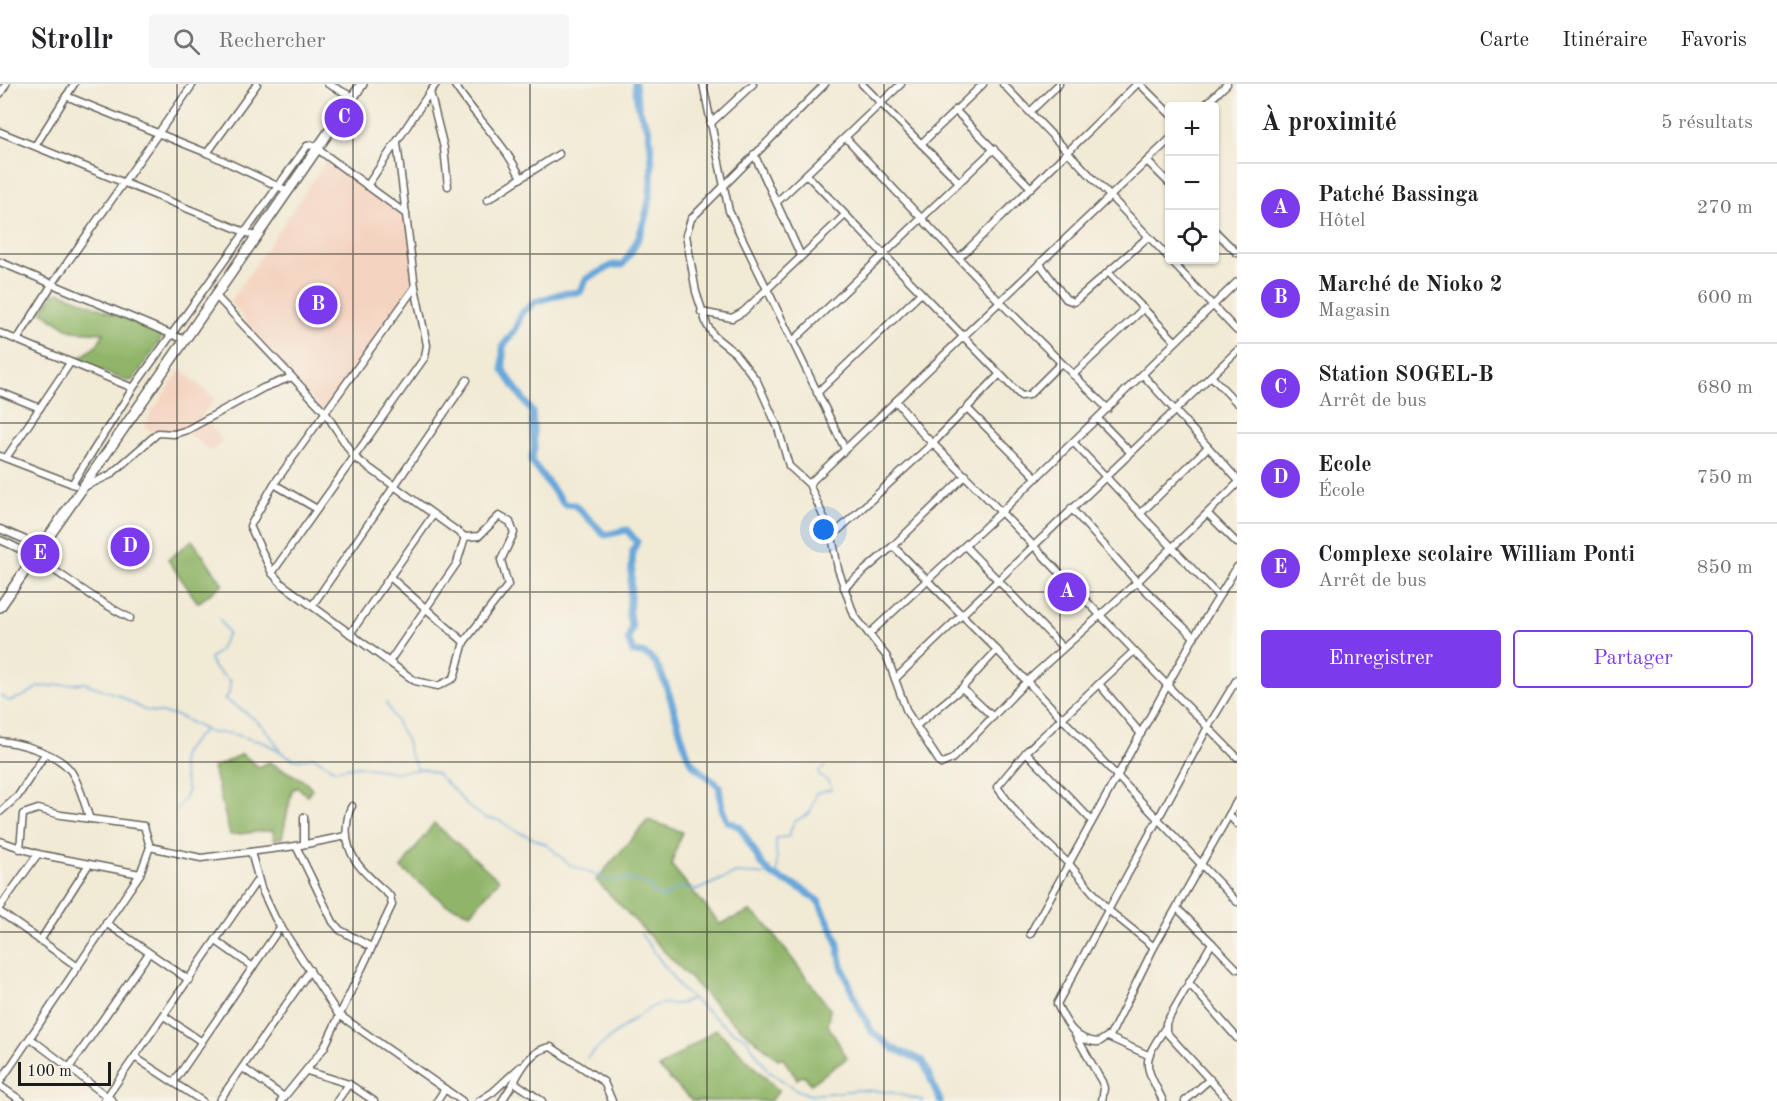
<!DOCTYPE html>
<html lang="fr">
<head>
<meta charset="utf-8">
<style>
	body { margin:0; font-family:"Old Standard TT",serif; background:#f6f6f6; color:#202124 }
	.controls { position:absolute; right:18px; top:18px; display:grid; overflow:hidden; border-radius:6px; box-shadow:0 2px 4px #0004 }
	.controls button { width:54px; height:54px; display:grid; place-items:center; padding:0; border:0; border-bottom:2px solid #e0e0e0; background:#fff; color:#202124; font:30px sans-serif }
	.scale { position:absolute; left:18px; bottom:15px; width:93px; box-sizing:border-box; padding-left:6px; border:3px solid #1c1c1c; border-top:0; font-size:16px; line-height:21px; white-space:nowrap; color:#1c1c1c; -webkit-text-stroke:4px #f7f3e8; paint-order:stroke }
	.you { position:absolute; left:824px; top:446px; width:21px; height:21px; margin:-15px; border:4px solid #fff; border-radius:50%; background:#1a73e8; box-shadow:0 0 0 9px #1a73e833 }
	.badge { display:grid; place-items:center; width:39px; height:39px; border-radius:50%; background:#7c3aed; color:#fff; font-size:20px; font-weight:700 }
	.pin { position:absolute; translate:-50% -50%; border:3px solid #fff; box-shadow:0 2px 6px #0006 }
	.list { margin:0; padding:0; list-style:none }
	h2 { display:flex; justify-content:space-between; align-items:center; height:78px; margin:0; padding:0 24px; font-size:26px }
	h2 small { font-size:20px; font-weight:400; color:#757577 }
	.list li { display:grid; grid-template-columns:39px 1fr auto; gap:18px; align-items:center; box-sizing:border-box; height:90px; padding:0 24px; border-top:2px solid #e0e0e0 }
	.list b { display:block; font-size:22px; white-space:nowrap }
	.list p { margin:0; font-size:20px; white-space:nowrap; color:#757577 }
	.list em { font-size:20px; font-style:normal; color:#757577 }
	.actions { display:flex; gap:12px; padding:18px 24px }
	.actions a { flex:1; padding:14px 0; border:2px solid #7c3aed; border-radius:6px; text-align:center; font-size:21px; color:#7c3aed }
	.actions .main { background:#7c3aed; color:#fff }
	.icon { flex:none; width:33px; height:33px; fill:none; stroke:currentColor; stroke-width:2; stroke-linecap:round; stroke-linejoin:round }
	.map { position:relative; flex:none; width:1237px; height:1017px; overflow:hidden }
	header { display:flex; align-items:center; gap:36px; box-sizing:border-box; height:84px; padding:0 30px; background:#fff; border-bottom:2px solid #e0e0e0 }
	header strong { font-size:28px }
	nav { display:flex; gap:33px; margin-inline-start:auto; font-size:21px }
	.search { width:420px; height:54px; background:#f6f6f6; display:flex; align-items:center; gap:15px; box-sizing:border-box; padding:0 21px; border-radius:6px; color:#757577; font-size:22px }
	main { display:flex }
	aside { flex:1; background:#fff }
	.map>svg:first-child { display:block }
	.built { fill:#f4d3c0 }
	.forest { fill:#90b569; stroke:#566842; stroke-width:1.5 }
	.lines { fill:none; stroke-linecap:round; stroke-linejoin:round }
	.stream { stroke:#68a7da; stroke-width:1.5 }
	.canal { stroke:#68a7da; stroke-width:7 }
	.minor-casing { stroke:#67645d; stroke-width:9 }
	.highway-casing { stroke:#67645d; stroke-width:12 }
	.minor { stroke:#fff; stroke-width:6 }
	.highway { stroke:#fff; stroke-width:9 }
	.grid { fill:none; stroke:#1c1c1c; stroke-width:1.5; stroke-opacity:0.55 }
</style>
</head>
<body>
<header>
<strong>Strollr</strong>
<div class="search"><svg class="icon" aria-label="search" viewBox="0 0 24 24"><circle cx="10" cy="10" r="6"/><path d="M15 15l6 6"/></svg>Rechercher</div>
<nav><a>Carte</a><a>Itinéraire</a><a>Favoris</a></nav>
</header>
<main>
<div class="map">
<svg width="1237" height="1017" viewBox="0 0 1237 1017">
	<rect width="100%" height="100%" fill="#f7f3e8"/>
	<filter id="ink" filterUnits="userSpaceOnUse"><feTurbulence type="fractalNoise" baseFrequency=".0167" numOctaves="2"/><feDisplacementMap in="SourceGraphic" scale="12" xChannelSelector="R" yChannelSelector="G"/><feConvolveMatrix kernelMatrix="1 2 1 2 8 2 1 2 1" color-interpolation-filters="sRGB"/></filter>
	<filter id="wash" filterUnits="userSpaceOnUse"><feTurbulence type="fractalNoise" baseFrequency=".008" numOctaves="4" result="noise"/><feDisplacementMap in="SourceGraphic" scale="24" xChannelSelector="R" yChannelSelector="G"/><feGaussianBlur stdDeviation="1.35" result="paint"/><feColorMatrix in="noise" values="0 0 0 0 0 0 0 0 0 0 0 0 0 0 0 0 0 1.4 0 .05"/><feComposite in="paint" operator="in"/></filter>
	<g filter="url(#wash)">
		<rect width="100%" height="100%" fill="#f1ead5"/>
		<g class="built">
			<polygon points="329,73 407,129 418,196 325,331 230,218"/>
			<polygon points="181,285 215,315 203,330 223,357 211,367 182,345 173,349 151,348 145,343 151,329"/>
		</g>
		<g class="forest">
			<polygon points="60,208 160,249 162,254 133,296 127,297 76,277 97,261 104,249 72,247 42,228 54,210"/>
			<polygon points="192,456 223,500 198,519 168,476"/>
			<polygon points="242,670 259,683 269,678 303,696 312,705 307,712 298,703 292,706 282,754 274,755 273,746 230,751 213,684"/>
			<polygon points="648,736 682,748 671,781 720,840 750,827 766,840 830,925 828,941 847,974 811,1000 804,991 797,995 782,973 778,975 727,933 596,796"/>
			<polygon points="434,739 499,796 471,829 446,820 401,784"/>
			<polygon points="716,945 779,1007 770,1017 692,1017 659,984"/>
		</g>
		<g class="lines">
			<g class="stream">
				<path d="M 220,536 L 228,549 L 219,567 L 210,574 L 214,584 L 230,597 L 229,610 L 224,615 C 247,628 268,642 280,667"/>
				<polyline points="0,611 9,617 24,612 38,603 84,599 118,611 144,626 178,632 211,649 228,649 265,659 295,676 314,673 335,686 357,682 395,688 424,685 437,690 457,709 466,721 485,734 499,736 514,746 546,760 570,781 610,797 629,795 648,801 655,810 664,814 679,803 697,806 736,789 772,791"/>
				<polyline points="386,619 407,657 409,669 418,685"/>
				<path d="M 176,728 L 188,707 C 179,670 175,676 204,646"/>
				<path d="M 777,794 C 779,779 775,768 776,754 L 788,753 L 794,738 L 810,729 L 816,709 L 832,705 L 828,697 L 819,691 L 819,687 L 825,683"/>
				<polyline points="641,850 682,906 730,946 746,954 768,987 797,1006 810,1011 859,1006 890,1008 924,1017"/>
				<path d="M 587,974 C 597,964 648,921 660,920 C 677,918 673,924 691,915"/>
			</g>
			<path class="canal" d="M 635,0 C 636,9 637,19 640,27 C 642,35 648,41 649,48 C 656,91 650,147 622,181 L 613,181 L 586,195 L 580,208 L 560,210 L 535,218 L 522,229 L 515,246 L 503,262 L 503,286 L 532,328 L 534,364 L 531,377 L 564,420 L 575,421 L 605,451 L 627,446 L 637,458 L 633,466 L 629,532 L 632,543 L 628,555 L 633,568 C 637,568 643,569 647,571 C 667,582 679,652 689,674 C 695,686 709,693 719,702 L 722,725 L 727,737 L 740,743 L 761,779 L 772,791 L 804,806 L 819,818 L 837,856 L 842,882 L 857,920 L 872,948 L 894,965 L 923,977 L 940,1017"/>
		</g>
	</g>
	<g filter="url(#ink)">
		<g class="lines">
			<g class="minor-casing">
				<g id="minor">
					<polyline points="328,0 353,13"/>
					<polyline points="436,0 430,8 444,64 448,102"/>
					<path d="M 454,0 C 475,33 504,58 521,94 L 487,116"/>
					<polyline points="703,0 729,127 845,365"/>
					<polyline points="825,0 691,135 686,151 696,208 707,241 714,252 735,269 757,297 778,344 789,382 809,400 832,452 838,485 854,531 887,573 907,628 941,680 952,675 1027,597 1137,498 1237,400"/>
					<polyline points="862,0 959,98"/>
					<polyline points="1003,0 1170,175"/>
					<polyline points="1140,0 1170,30"/>
					<polyline points="0,10 6,0"/>
					<polyline points="66,12 207,69 288,107"/>
					<polyline points="1204,22 1227,0"/>
					<polyline points="955,26 1030,103"/>
					<polyline points="1030,28 1059,0"/>
					<polyline points="710,40 753,0"/>
					<polyline points="0,48 257,153"/>
					<polyline points="846,54 1000,218 1108,325"/>
					<polyline points="921,60 983,0"/>
					<polyline points="35,62 74,0"/>
					<polyline points="207,69 257,0"/>
					<polyline points="754,70 801,172"/>
					<polyline points="1147,77 1170,100"/>
					<polyline points="807,91 1021,312 1029,311 1061,279"/>
					<polyline points="521,94 559,70"/>
					<polyline points="367,102 430,8"/>
					<polyline points="778,117 901,0"/>
					<polyline points="1214,146 1237,169"/>
					<polyline points="960,173 1137,0"/>
					<polyline points="1170,176 1237,247"/>
					<polyline points="0,178 185,256"/>
					<polyline points="1040,180 1066,215 1074,218 1148,153"/>
					<polyline points="1108,188 1175,257"/>
					<polyline points="216,212 325,328 354,373 465,453"/>
					<polyline points="701,228 732,234 743,228 845,131"/>
					<polyline points="0,249 133,304"/>
					<polyline points="17,256 53,199 193,0"/>
					<polyline points="792,258 994,65"/>
					<polyline points="1073,291 1144,224"/>
					<polyline points="1143,291 1237,395"/>
					<polyline points="1211,292 1237,319"/>
					<polyline points="0,308 40,324"/>
					<polyline points="817,309 920,210"/>
					<path d="M 896,317 L 922,349 C 1030,454 1131,566 1237,673"/>
					<polyline points="967,324 1037,394"/>
					<polyline points="1098,335 1130,368"/>
					<polyline points="1074,359 1218,512"/>
					<polyline points="0,372 75,401"/>
					<polyline points="6,374 70,279"/>
					<polyline points="72,400 133,304 307,62 312,61 406,130"/>
					<polyline points="274,400 317,425"/>
					<polyline points="809,400 1170,55"/>
					<polyline points="84,403 110,391 158,349 174,350 187,346 263,304 292,293"/>
					<polyline points="1071,424 1137,498 1194,553"/>
					<polyline points="1141,429 1208,363"/>
					<polyline points="1208,430 1237,459"/>
					<polyline points="0,445 42,463"/>
					<polyline points="832,452 934,358 999,291"/>
					<path d="M 0,456 C 47,475 84,512 130,534"/>
					<polyline points="893,462 997,566 1237,818"/>
					<polyline points="965,462 1063,564"/>
					<polyline points="272,489 425,273 427,261 415,203 397,59"/>
					<polyline points="390,493 464,558"/>
					<polyline points="844,504 893,462 966,391"/>
					<polyline points="312,522 467,296"/>
					<polyline points="350,550 433,431"/>
					<polyline points="869,550 1000,429 1237,198"/>
					<polyline points="1134,567 1026,668 997,703 1020,733 1070,781 1107,825 1154,863"/>
					<polyline points="389,578 457,479 465,453 479,452 499,432 510,438 514,449 501,476 508,501 464,558 454,594 438,602 415,597 282,500 272,489 250,442 274,400 415,203"/>
					<polyline points="895,595 1237,267"/>
					<path d="M 1237,595 L 1208,643 L 1057,920 C 1066,939 1075,958 1099,958 L 1111,950 L 1154,863 L 1237,717"/>
					<polyline points="1099,600 1141,650"/>
					<polyline points="962,604 993,633"/>
					<polyline points="916,642 962,604 997,566"/>
					<path d="M 0,657 C 20,659 57,669 70,686 C 80,699 84,720 90,735"/>
					<polyline points="1026,668 1092,737"/>
					<polyline points="0,728 18,712 45,670"/>
					<polyline points="1229,731 1237,740"/>
					<polyline points="0,757 38,770 140,790"/>
					<polyline points="304,760 304,733"/>
					<polyline points="296,762 333,838 340,846 371,863"/>
					<polyline points="150,763 201,774 296,762 346,752"/>
					<polyline points="251,768 261,804 275,834 338,930 462,1017"/>
					<polyline points="0,823 38,770"/>
					<polyline points="1177,824 1212,859 1166,939 1166,948 1229,1017"/>
					<polyline points="0,828 78,883"/>
					<polyline points="106,839 189,896"/>
					<polyline points="1030,850 1194,553 1237,483"/>
					<polyline points="40,857 89,780"/>
					<polyline points="216,857 253,883"/>
					<polyline points="1212,859 1237,885"/>
					<polyline points="1189,899 1237,954"/>
					<polyline points="164,932 202,958"/>
					<polyline points="1075,950 1102,998 1104,1004 1102,1017"/>
					<polyline points="1108,953 1148,971"/>
					<polyline points="30,954 113,1017"/>
					<polyline points="136,974 202,1017"/>
					<polyline points="69,984 149,869"/>
					<polyline points="243,984 284,1013"/>
					<polyline points="307,987 349,1000 374,1017"/>
					<polyline points="0,998 140,790 150,763 144,742 61,731 38,725 23,730 20,765"/>
					<polyline points="174,998 281,842"/>
					<path d="M 514,998 C 522,983 532,965 551,963 L 604,998 L 612,1017"/>
					<polyline points="0,1002 22,1017"/>
					<polyline points="104,1017 258,795"/>
					<polyline points="219,1017 310,886"/>
					<path d="M 281,1017 L 324,964 L 392,821 L 390,812 C 367,791 343,774 347,740 C 348,733 348,727 352,722"/>
					<polyline points="337,1017 349,1000"/>
					<polyline points="437,1017 445,1005"/>
					<polyline points="479,1017 493,1008 520,983"/>
					<polyline points="502,1017 514,998 542,1017"/>
					<path d="M 1163,1017 C 1144,978 1141,981 1165,944"/>
					<polyline points="1185,1017 1210,995"/>
				</g>
			</g>
			<g class="highway-casing">
				<polyline id="highway" points="0,523 362,0"/>
			</g>
			<use href="#minor" class="minor"/>
			<use href="#highway" class="highway"/>
		</g>
	</g>
	<path class="grid" d="M 177,0 L 177,1017M 353,0 L 353,1017M 530,0 L 530,1017M 707,0 L 707,1017M 884,0 L 884,1017M 1060,0 L 1060,1017M 0,170 L 1170,170M 1214,170 L 1237,170M 0,339 L 1237,339M 0,508 L 1237,508M 0,678 L 1237,678M 0,848 L 1237,848"/>
</svg>
<div class="controls">
<button>+</button>
<button>−</button>
<button><svg class="icon" aria-label="locate" viewBox="0 0 24 24"><circle cx="12" cy="12" r="6"/><path d="M12 2v4M12 18v4M2 12h4M18 12h4"/></svg></button>
</div>
<div class="scale">100 m</div>
<div class="you"></div>
<div class="pin badge" style="left:1067px;top:508px">A</div>
<div class="pin badge" style="left:318px;top:221px">B</div>
<div class="pin badge" style="left:344px;top:34px">C</div>
<div class="pin badge" style="left:130px;top:463px">D</div>
<div class="pin badge" style="left:40px;top:470px">E</div>
</div>
<aside>
<h2>À proximité<small>5 résultats</small></h2>
<ul class="list">
<li><span class="badge">A</span><div><b>Patché Bassinga</b><p>Hôtel</p></div><em>270 m</em></li>
<li><span class="badge">B</span><div><b>Marché de Nioko 2</b><p>Magasin</p></div><em>600 m</em></li>
<li><span class="badge">C</span><div><b>Station SOGEL-B</b><p>Arrêt de bus</p></div><em>680 m</em></li>
<li><span class="badge">D</span><div><b>Ecole</b><p>École</p></div><em>750 m</em></li>
<li><span class="badge">E</span><div><b>Complexe scolaire William Ponti</b><p>Arrêt de bus</p></div><em>850 m</em></li>
</ul>
<div class="actions"><a class="main">Enregistrer</a><a>Partager</a></div>
</aside>
</main>
</body>
</html>
